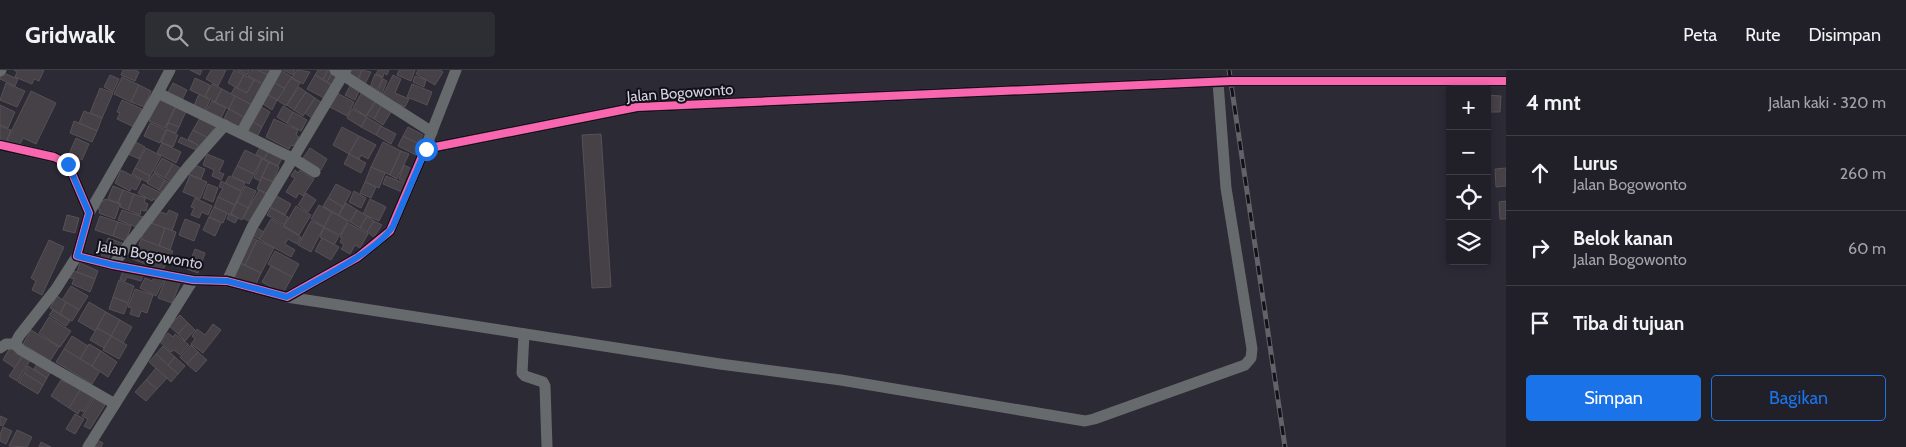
<!DOCTYPE html>
<html lang="id">
<head>
<meta charset="utf-8">
<style>
	body { margin:0; font-family:Cabin,sans-serif; background:#2d2d34; color:#f1f3f6 }
	.controls { position:absolute; right:15px; top:15px; display:grid; overflow:hidden; border-radius:5px; box-shadow:0 2px 8px #0003 }
	.controls button { width:45px; height:45px; display:grid; place-items:center; padding:0; border:0; border-bottom:1px solid #3e3e45; background:#212028; color:#f1f3f6; font:25px sans-serif }
	.stop { position:absolute; width:15px; height:15px; margin:-11px; border:4px solid #1a73e8; border-radius:50%; background:#fff }
	.stop.end { background:#1a73e8; border-color:#fff; box-shadow:0 1px 5px #0008 }
	.list { margin:0; padding:0; list-style:none }
	h2 { display:flex; justify-content:space-between; align-items:center; height:65px; margin:0; padding:0 20px; font-size:21px }
	h2 small { font-size:16px; font-weight:400; color:#a2a3a8 }
	.list li { display:grid; grid-template-columns:32px 1fr auto; gap:15px; align-items:center; box-sizing:border-box; height:75px; padding:0 20px; border-top:1px solid #3e3e45 }
	.list b { display:block; font-size:19px; white-space:nowrap }
	.list p { margin:0; font-size:16px; white-space:nowrap; color:#a2a3a8 }
	.list em { font-size:16px; font-style:normal; color:#a2a3a8 }
	.actions { display:flex; gap:10px; padding:15px 20px }
	.actions a { flex:1; padding:11px 0; border:1px solid #1a73e8; border-radius:5px; text-align:center; font-size:18px; color:#1a73e8 }
	.actions .main { background:#1a73e8; color:#fff }
	.icon { flex:none; width:28px; height:28px; fill:none; stroke:currentColor; stroke-width:2; stroke-linecap:round; stroke-linejoin:round }
	.map { position:relative; flex:none; width:1506px; height:377px; overflow:hidden }
	header { display:flex; align-items:center; gap:30px; box-sizing:border-box; height:70px; padding:0 25px; background:#212028; border-bottom:1px solid #3e3e45 }
	header strong { font-size:24px }
	nav { display:flex; gap:28px; margin-inline-start:auto; font-size:18px }
	.search { width:350px; height:45px; background:#2d2d34; display:flex; align-items:center; gap:12px; box-sizing:border-box; padding:0 18px; border-radius:5px; color:#a2a3a8; font-size:19px }
	main { display:flex }
	aside { flex:1; background:#212028 }
	.map>svg:first-child { display:block }
	.building { fill:#464147; stroke:#575057 }
	.lines { fill:none; stroke-linecap:round; stroke-linejoin:round }
	.street { stroke:#676a6d; stroke-width:11 }
	.rail-casing { stroke:#626268; stroke-width:5 }
	.rail { stroke:#121019; stroke-width:3; stroke-dasharray:9; stroke-linecap:butt }
	.cycleway-casing { stroke:#121019; stroke-width:11 }
	.cycleway { stroke:#f766af; stroke-width:8 }
	.route { stroke:#1a73e8; stroke-width:6 }
	.labels { text-anchor:middle; stroke-width:4; stroke-linejoin:round; paint-order:stroke }
	.street-label { font-size:15px; fill:#d4d2df; stroke:#121019 }
</style>
</head>
<body>
<header>
<strong>Gridwalk</strong>
<div class="search"><svg class="icon" aria-label="search" viewBox="0 0 24 24"><circle cx="10" cy="10" r="6"/><path d="M15 15l6 6"/></svg>Cari di sini</div>
<nav><a>Peta</a><a>Rute</a><a>Disimpan</a></nav>
</header>
<main>
<div class="map">
<svg width="1506" height="377" viewBox="0 0 1506 377">
	<rect width="100%" height="100%" fill="#2c2a35"/>
	<g class="building">
		<polygon points="14,0 44,0 39,11 34,9 32,14 15,7 17,2"/>
		<polygon points="123,0 135,0 139,2 135,11 121,5"/>
		<polygon points="190,0 202,0 200,5"/>
		<polygon points="211,0 226,0 218,16 206,9"/>
		<polygon points="234,0 244,5 237,18 228,13"/>
		<polygon points="237,0 250,0 247,5"/>
		<polygon points="252,0 258,0 270,6 266,15 248,6"/>
		<polygon points="258,0 274,0 270,6"/>
		<polygon points="280,0 292,7 285,19 272,11"/>
		<polygon points="283,0 295,0 293,5"/>
		<polygon points="297,0 310,2 303,14 292,8"/>
		<polygon points="318,0 328,0 323,9 315,5"/>
		<polygon points="328,0 333,1 327,12 323,10"/>
		<polygon points="348,0 362,0 358,8 346,3"/>
		<polygon points="362,0 371,2 365,14 358,11"/>
		<polygon points="378,0 389,0 387,5 384,3 383,7 376,4"/>
		<polygon points="399,0 415,0 411,11 397,5"/>
		<polygon points="418,0 440,0 443,2 435,15 416,4"/>
		<polygon points="1,2 18,9 15,16 0,9"/>
		<polygon points="333,2 338,5 332,15 327,12"/>
		<polygon points="375,4 383,8 377,20 370,17"/>
		<polygon points="110,5 119,9 113,22 104,17"/>
		<polygon points="244,5 254,10 247,23 237,18"/>
		<polygon points="315,5 331,15 324,28 307,19"/>
		<polygon points="393,5 401,9 395,23 409,29 405,37 382,27"/>
		<polygon points="415,6 426,10 424,17 413,12"/>
		<polygon points="122,7 139,15 131,32 114,24"/>
		<polygon points="195,8 210,15 205,27 190,20"/>
		<polygon points="291,8 300,13 286,36 277,30"/>
		<polygon points="383,9 387,11 382,24 378,22"/>
		<polygon points="254,10 265,16 254,36 231,24 235,17 247,23"/>
		<polygon points="272,11 285,19 277,30 265,23"/>
		<polygon points="6,13 25,21 17,37 0,30"/>
		<polygon points="173,13 187,20 181,32 167,24"/>
		<polygon points="212,14 222,19 215,32 205,26"/>
		<polygon points="351,14 360,19 355,30 345,25"/>
		<polygon points="412,14 432,22 427,35 407,27"/>
		<polygon points="139,15 151,21 144,37 131,32"/>
		<polygon points="299,17 306,22 294,40 287,35"/>
		<polygon points="100,18 113,23 102,48 90,43"/>
		<polygon points="222,19 235,26 229,39 215,32"/>
		<polygon points="363,20 377,28 366,46 353,38"/>
		<polygon points="31,21 56,33 36,74 23,68 19,76 7,70"/>
		<polygon points="306,22 315,28 303,46 294,40"/>
		<polygon points="335,22 354,32 347,46 328,36"/>
		<polygon points="265,23 277,30 272,40 260,32"/>
		<polygon points="199,24 210,30 204,43 193,38"/>
		<polygon points="1487,25 1501,26 1500,42 1487,42"/>
		<polygon points="235,26 254,36 247,49 229,39"/>
		<polygon points="159,28 176,35 165,58 149,51"/>
		<polygon points="315,28 322,33 312,48 305,43"/>
		<polygon points="122,30 142,39 134,57 117,49 120,43 117,42"/>
		<polygon points="377,30 383,33 374,49 367,45"/>
		<polygon points="212,31 226,38 220,50 205,43"/>
		<polygon points="383,33 393,39 383,55 374,49"/>
		<polygon points="0,35 15,42 8,58 0,55"/>
		<polygon points="177,35 187,39 179,57 168,53"/>
		<polygon points="258,35 270,42 262,57 250,50"/>
		<polygon points="283,36 293,42 287,53 277,47"/>
		<polygon points="229,39 247,49 241,62 222,52"/>
		<polygon points="352,39 367,47 361,57 347,48"/>
		<polygon points="84,41 102,48 97,61 79,53"/>
		<polygon points="293,42 307,50 301,61 287,53"/>
		<polygon points="201,46 216,54 208,68 193,60"/>
		<polygon points="367,47 381,56 376,65 361,57"/>
		<polygon points="274,49 298,60 296,65 299,67 294,76 291,75 289,79 266,67"/>
		<polygon points="250,50 262,57 257,67 244,60"/>
		<polygon points="74,51 97,61 92,72 70,63"/>
		<polygon points="150,53 166,60 160,73 144,66"/>
		<polygon points="168,53 179,57 176,63 166,59"/>
		<polygon points="0,56 11,60 6,72 0,69"/>
		<polygon points="381,56 396,64 391,74 376,65"/>
		<polygon points="342,57 359,66 349,84 333,75"/>
		<polygon points="408,57 423,65 418,74 403,66"/>
		<polygon points="167,60 178,65 173,77 161,72"/>
		<polygon points="193,60 208,68 202,78 188,69"/>
		<polygon points="601,64 611,217 592,218 582,65"/>
		<polygon points="359,66 376,75 368,89 361,85 359,89 349,84"/>
		<polygon points="403,66 421,75 416,85 398,76"/>
		<polygon points="181,67 198,75 196,80 178,72"/>
		<polygon points="76,68 89,74 82,90 69,84"/>
		<polygon points="132,70 145,77 139,89 126,83"/>
		<polygon points="383,72 401,81 390,105 371,97"/>
		<polygon points="162,73 181,82 176,93 157,83"/>
		<polygon points="262,74 270,78 264,89 256,84"/>
		<polygon points="146,78 161,86 150,106 135,98"/>
		<polygon points="270,78 283,86 278,96 264,89"/>
		<polygon points="310,78 327,89 321,100 303,88"/>
		<polygon points="245,80 262,88 254,104 237,96"/>
		<polygon points="401,81 409,84 397,109 390,105"/>
		<polygon points="207,84 224,91 219,102 224,104 221,110 212,106 214,100 203,95"/>
		<polygon points="349,84 366,93 361,103 344,94"/>
		<polygon points="162,88 173,94 165,108 154,102"/>
		<polygon points="262,89 269,92 260,111 254,108"/>
		<polygon points="269,92 279,97 273,112 262,107"/>
		<polygon points="173,94 180,98 172,112 165,108"/>
		<polygon points="192,94 205,99 201,109 188,104"/>
		<polygon points="404,95 412,99 407,113 399,109"/>
		<polygon points="237,96 254,104 249,114 232,106"/>
		<polygon points="371,97 385,103 379,118 365,112"/>
		<polygon points="135,98 150,106 147,112 132,104"/>
		<polygon points="1506,98 1506,116 1496,117 1495,99"/>
		<polygon points="121,100 141,110 136,120 131,118 130,121 115,113"/>
		<polygon points="295,100 298,103 300,100 314,109 303,126 299,123 296,128 286,122 295,108 291,106"/>
		<polygon points="154,103 165,110 159,120 147,113"/>
		<polygon points="190,105 207,112 200,129 183,122"/>
		<polygon points="229,106 245,113 241,121 225,113"/>
		<polygon points="386,106 406,114 402,122 383,114"/>
		<polygon points="262,107 273,112 267,123 257,119"/>
		<polygon points="165,110 172,114 165,124 159,120"/>
		<polygon points="221,111 241,121 235,135 218,127 223,118 219,117"/>
		<polygon points="365,112 376,117 371,128 360,123"/>
		<polygon points="143,114 163,124 158,132 153,129 152,131 138,123"/>
		<polygon points="208,114 218,118 213,132 203,128"/>
		<polygon points="336,114 351,122 343,137 328,128"/>
		<polygon points="113,116 123,120 118,133 108,129"/>
		<polygon points="245,116 256,121 248,138 237,132"/>
		<polygon points="123,120 134,124 128,140 120,137 121,134 118,133"/>
		<polygon points="259,120 268,125 253,153 243,148"/>
		<polygon points="354,121 366,128 361,138 349,132"/>
		<polygon points="306,123 316,130 308,142 298,135"/>
		<polygon points="134,124 146,128 144,132 148,134 146,141 141,140 140,145 128,140"/>
		<polygon points="275,125 291,134 285,145 269,136"/>
		<polygon points="218,127 235,135 230,145 214,137"/>
		<polygon points="195,128 212,136 208,145 202,142 199,148 191,145 194,138 191,137"/>
		<polygon points="328,128 343,137 338,145 323,136"/>
		<polygon points="105,129 120,134 115,149 99,143 100,140 98,139 101,130 104,131"/>
		<polygon points="370,129 386,137 379,151 363,144"/>
		<polygon points="1506,131 1506,149 1500,149 1499,132"/>
		<polygon points="237,132 248,138 242,150 231,144"/>
		<polygon points="346,133 357,140 350,152 339,145"/>
		<polygon points="319,135 332,142 324,157 311,149"/>
		<polygon points="296,136 311,145 299,165 284,156"/>
		<polygon points="214,137 227,143 223,153 209,147"/>
		<polygon points="271,138 288,147 284,155 267,145"/>
		<polygon points="122,140 143,147 139,158 118,150"/>
		<polygon points="169,140 178,144 172,161 152,154 157,141 167,144"/>
		<polygon points="357,140 367,146 360,158 350,152"/>
		<polygon points="332,142 348,151 340,165 324,157"/>
		<polygon points="229,144 238,148 235,153 227,149"/>
		<polygon points="67,145 79,148 75,163 63,160"/>
		<polygon points="100,146 118,152 113,166 95,160"/>
		<polygon points="367,146 374,151 367,162 360,158"/>
		<polygon points="209,147 221,153 215,166 203,160"/>
		<polygon points="185,149 200,155 194,171 179,165"/>
		<polygon points="271,149 301,167 297,174 288,169 285,174 295,180 291,187 259,169"/>
		<polygon points="311,151 324,157 311,182 298,175"/>
		<polygon points="374,151 382,155 374,167 367,162"/>
		<polygon points="118,152 131,156 126,171 113,166"/>
		<polygon points="148,152 165,158 159,176 141,169"/>
		<polygon points="348,153 368,164 360,178 355,175 350,184 341,179 344,175 340,172 342,168 340,167"/>
		<polygon points="254,156 264,162 259,169 250,164"/>
		<polygon points="165,158 176,162 170,180 159,176"/>
		<polygon points="324,158 339,166 334,175 320,167"/>
		<polygon points="249,166 257,170 245,195 236,191"/>
		<polygon points="108,168 125,174 122,182 112,179 108,190 101,187"/>
		<polygon points="322,168 339,177 331,190 315,181"/>
		<polygon points="141,169 173,181 168,193 137,181"/>
		<polygon points="49,170 64,177 42,225 32,220 36,211 31,208"/>
		<polygon points="257,170 274,178 261,203 245,195"/>
		<polygon points="195,179 205,183 198,203 187,199"/>
		<polygon points="133,180 166,192 163,201 130,188"/>
		<polygon points="275,181 299,194 292,207 268,194"/>
		<polygon points="80,193 98,201 95,209 77,202"/>
		<polygon points="240,193 261,203 255,216 233,206"/>
		<polygon points="271,196 292,207 283,223 262,212"/>
		<polygon points="124,198 143,204 141,211 127,207 125,211 120,209"/>
		<polygon points="71,200 95,209 90,222 72,214 74,209 68,207"/>
		<polygon points="155,206 164,210 156,226 140,218 145,208 152,211"/>
		<polygon points="166,208 180,213 172,233 158,228"/>
		<polygon points="119,210 134,216 128,233 113,227"/>
		<polygon points="71,216 88,226 79,240 62,230"/>
		<polygon points="135,219 153,225 147,243 141,241 139,247 130,244 132,238 128,237"/>
		<polygon points="57,226 66,232 60,244 50,238"/>
		<polygon points="113,227 128,233 124,244 109,239"/>
		<polygon points="66,232 79,240 72,251 60,244"/>
		<polygon points="89,232 106,242 95,261 78,251"/>
		<polygon points="53,240 70,251 66,256 49,245"/>
		<polygon points="106,242 120,250 111,266 97,258"/>
		<polygon points="180,245 188,253 178,264 169,256"/>
		<polygon points="49,247 71,261 60,277 39,263"/>
		<polygon points="120,250 132,257 123,273 111,266"/>
		<polygon points="188,253 195,260 185,271 178,264"/>
		<polygon points="213,254 221,260 203,283 191,274 195,269 192,266 197,259 205,265"/>
		<polygon points="97,258 111,266 104,278 90,270"/>
		<polygon points="31,260 59,277 50,291 23,274"/>
		<polygon points="168,263 173,267 175,264 189,275 180,285 174,280 171,282 160,272"/>
		<polygon points="72,266 88,276 80,289 64,279"/>
		<polygon points="111,266 127,275 119,289 103,280"/>
		<polygon points="89,274 101,281 92,296 80,289"/>
		<polygon points="191,275 198,282 187,294 180,287"/>
		<polygon points="11,276 24,284 15,298 3,290"/>
		<polygon points="163,276 175,287 168,295 156,284"/>
		<polygon points="64,279 100,301 92,314 56,292"/>
		<polygon points="101,281 117,292 108,307 92,296"/>
		<polygon points="198,282 207,290 196,302 187,294"/>
		<polygon points="24,284 31,289 17,311 9,306"/>
		<polygon points="156,284 178,304 171,312 149,292"/>
		<polygon points="175,287 185,296 178,304 168,295"/>
		<polygon points="38,292 52,300 47,308 34,299"/>
		<polygon points="28,296 47,308 43,315 24,303"/>
		<polygon points="156,298 167,308 157,319 146,310"/>
		<polygon points="24,303 43,315 38,324 18,312"/>
		<polygon points="61,310 67,313 69,311 81,319 69,338 51,326"/>
		<polygon points="146,310 157,319 146,331 135,322"/>
		<polygon points="81,319 93,327 83,342 80,340 78,344 69,338"/>
		<polygon points="94,328 105,335 90,359 84,356 88,349 82,346"/>
		<polygon points="75,344 84,349 75,364 66,359"/>
		<polygon points="0,346 7,349 3,356 0,355"/>
		<polygon points="3,357 12,361 6,374 0,371 0,364"/>
		<polygon points="17,360 32,367 27,377 9,376"/>
		<polygon points="95,369 103,373 101,377 92,377"/>
		<polygon points="41,372 51,377 39,377"/>
	</g>
	<g class="lines">
		<g class="street">
			<polyline points="335,0 432,62"/>
			<polyline points="0,1 1,0"/>
			<polyline points="158,23 170,0"/>
			<polyline points="241,63 276,0"/>
			<polyline points="0,75 54,87 68,94 89,143 77,186 113,195 193,210 227,211 287,227 358,187 390,161 425,79 637,37 1231,11 1506,11"/>
			<polyline points="425,79 456,0"/>
			<polyline points="89,143 158,23 294,89 315,102"/>
			<polyline points="77,186 56,219 19,266 15,274 21,280 115,334"/>
			<polyline points="113,195 187,98 225,55"/>
			<polyline points="227,211 252,157 346,0"/>
			<polyline points="287,227 720,294 841,310 1085,351 1094,349 1245,295 1251,288 1252,279 1226,118 1218,12"/>
			<polyline points="524,264 522,303 525,306 543,312 545,316 547,377"/>
			<polyline points="0,278 6,274 15,274"/>
			<polyline points="88,377 193,210"/>
		</g>
		<g class="rail-casing">
			<polyline id="rail" points="1229,0 1285,377"/>
		</g>
		<use href="#rail" class="rail"/>
		<g class="cycleway-casing">
			<polyline id="cycleway" points="0,75 54,87 68,94 89,143 77,186 113,195 193,210 227,211 287,227 358,187 390,161 425,79 637,37 1231,11 1506,11"/>
		</g>
		<use href="#cycleway" class="cycleway"/>
	</g>
	<g class="lines">
		<path class="route" d="M 68,94 L 89,143 L 77,186 L 113,195 L 193,210 L 227,211 L 287,227 C 315,211 377,182 393,156 L 426,79"/>
	</g>
	<g class="labels">
		<g class="street-label">
			<text transform="translate(680 23) rotate(-4)" y="5">Jalan Bogowonto</text>
			<text transform="translate(150 185) rotate(10)" y="5">Jalan Bogowonto</text>
		</g>
	</g>
</svg>
<div class="controls">
<button>+</button>
<button>−</button>
<button><svg class="icon" aria-label="locate" viewBox="0 0 24 24"><circle cx="12" cy="12" r="6"/><path d="M12 2v4M12 18v4M2 12h4M18 12h4"/></svg></button>
<button><svg class="icon" aria-label="layers" viewBox="0 0 24 24"><path d="M12 4l9 5-9 5-9-5zM3 14l9 5 9-5"/></svg></button>
</div>
<div class="stop" style="left:426px;top:79px"></div>
<div class="stop end" style="left:68px;top:94px"></div>
</div>
<aside>
<h2>4 mnt<small>Jalan kaki · 320 m</small></h2>
<ul class="list">
<li><svg class="icon" aria-label="ahead" viewBox="0 0 24 24"><path d="M12 20V5M6 11l6-6 6 6"/></svg><div><b>Lurus</b><p>Jalan Bogowonto</p></div><em>260 m</em></li>
<li><svg class="icon" aria-label="right" viewBox="0 0 24 24"><path d="M7 20v-9h11M14 6l5 5-5 5"/></svg><div><b>Belok kanan</b><p>Jalan Bogowonto</p></div><em>60 m</em></li>
<li><svg class="icon" aria-label="arrive" viewBox="0 0 24 24"><path d="M6 21V4h12l-3 4 3 4H6"/></svg><div><b>Tiba di tujuan</b></div></li>
</ul>
<div class="actions"><a class="main">Simpan</a><a>Bagikan</a></div>
</aside>
</main>
</body>
</html>
